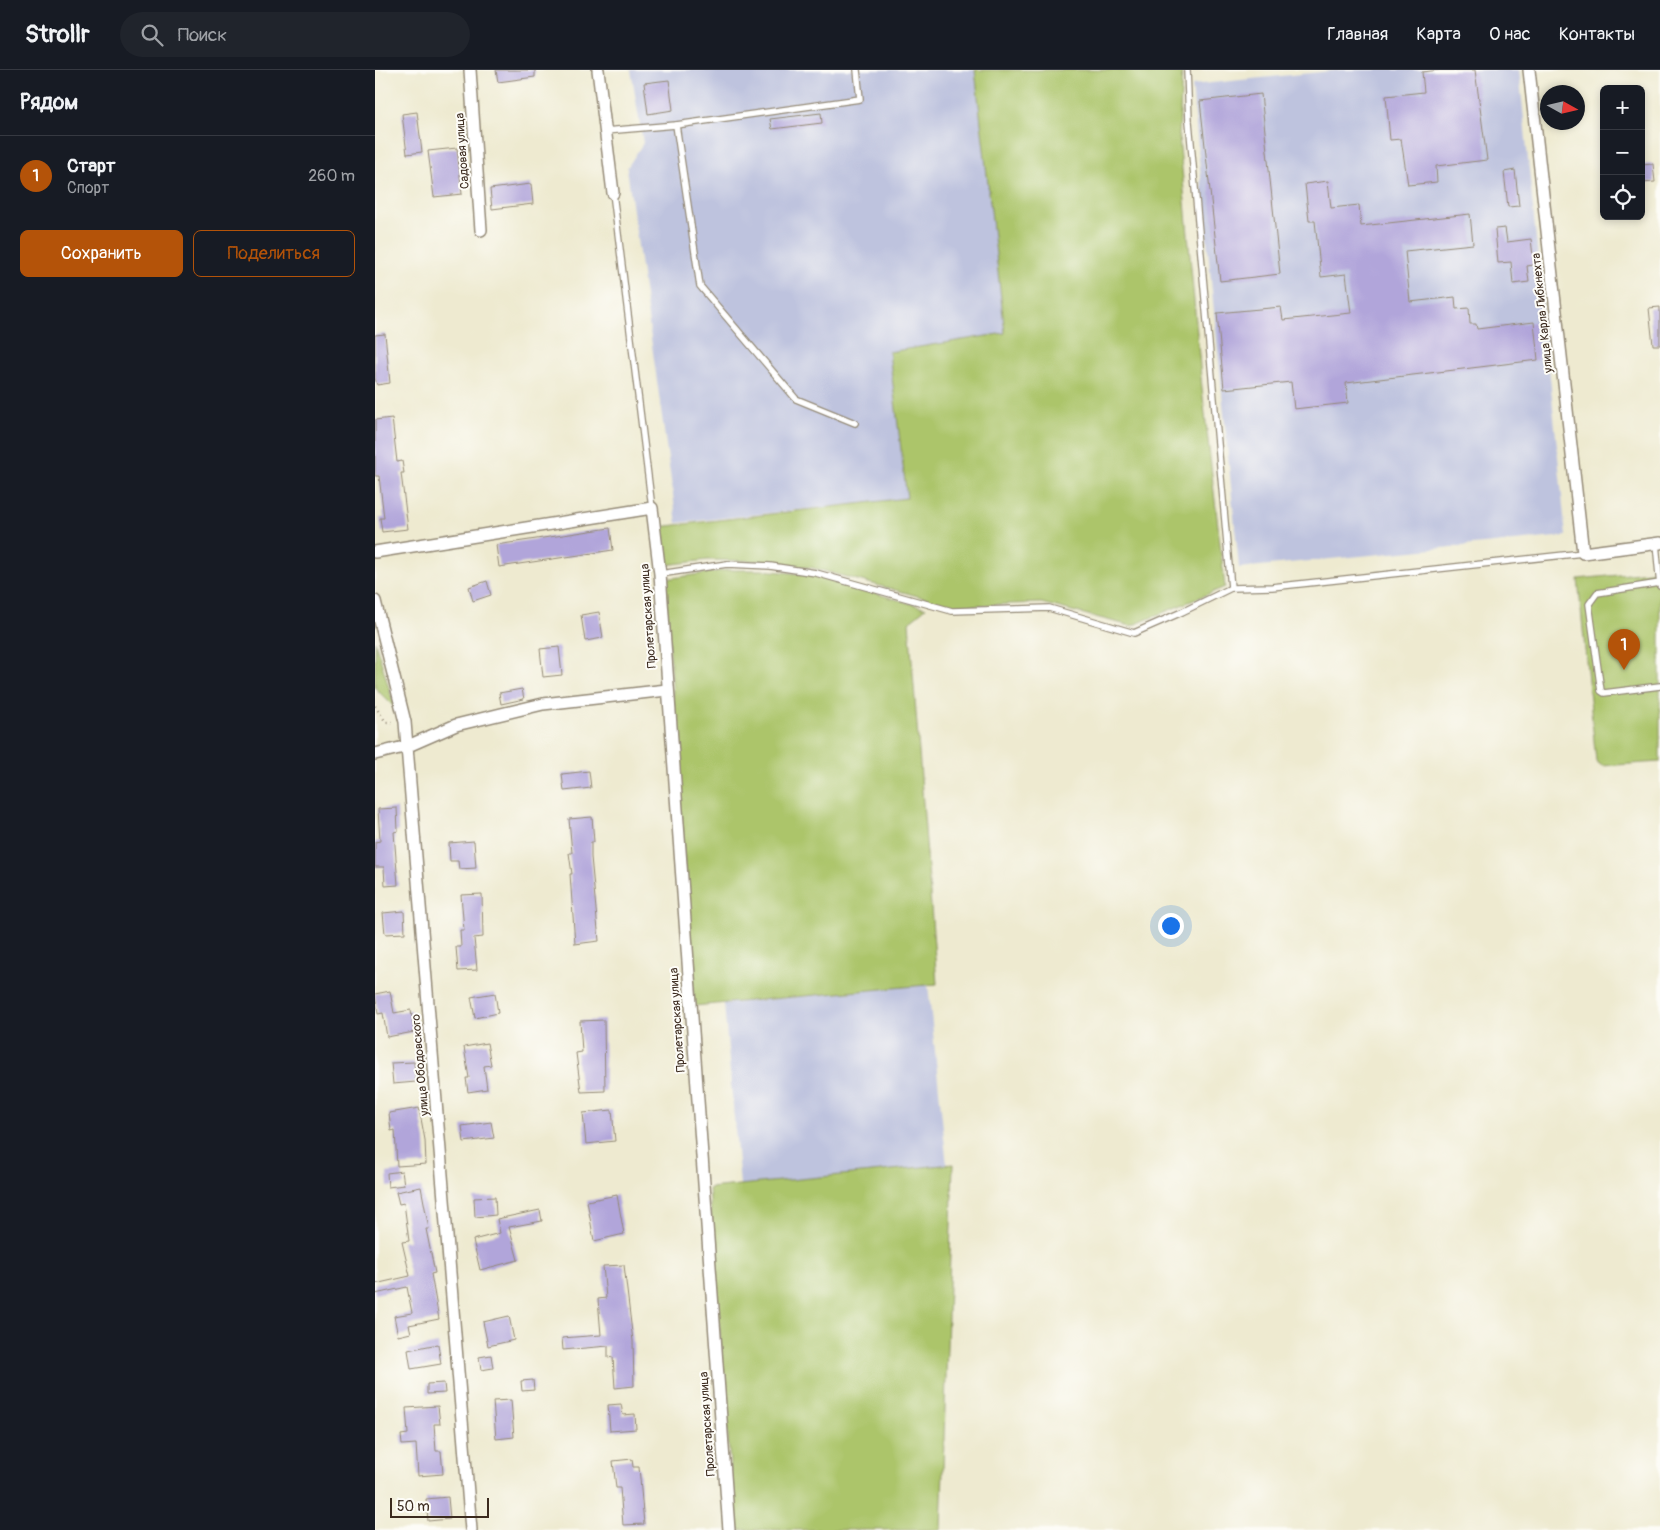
<!DOCTYPE html>
<html lang="ru">
<head>
<meta charset="utf-8">
<style>
	body { margin:0; font-family:Pangolin,sans-serif; background:#20242c; color:#f1f3f6 }
	.controls { position:absolute; right:15px; top:15px; display:grid; overflow:hidden; border-radius:8px; box-shadow:0 2px 8px #0003 }
	.controls button { width:45px; height:45px; display:grid; place-items:center; padding:0; border:0; border-bottom:1px solid #363941; background:#171b24; color:#f1f3f6; font:25px sans-serif }
	.compass { position:absolute; left:1165px; top:15px; width:45px; height:45px; border-radius:50%; background:#171b24; box-shadow:0 2px 8px #0003; rotate:98deg }
	.scale { position:absolute; left:15px; bottom:12px; width:99px; box-sizing:border-box; padding-left:5px; border:2px solid #3b2a1e; border-top:0; font-size:14px; line-height:18px; white-space:nowrap; color:#3b2a1e; -webkit-text-stroke:4px #fdfcf7; paint-order:stroke }
	.you { position:absolute; left:795px; top:855px; width:18px; height:18px; margin:-12px; border:4px solid #fff; border-radius:50%; background:#1a73e8; box-shadow:0 0 0 8px #1a73e833 }
	.badge { display:grid; place-items:center; width:32px; height:32px; border-radius:50%; background:#b45309; color:#fff; font-size:16px; font-weight:700 }
	.pin { position:absolute; translate:-50% -41px; filter:drop-shadow(0 1px 2px #0008) }
	.pin::after { content:''; position:absolute; top:26px; width:18px; height:15px; background:inherit; clip-path:polygon(0 0,100% 0,50% 100%) }
	.list { margin:0; padding:0; list-style:none }
	h2 { display:flex; justify-content:space-between; align-items:center; height:65px; margin:0; padding:0 20px; font-size:21px }
	h2 small { font-size:16px; font-weight:400; color:#9ea1a6 }
	.list li { display:grid; grid-template-columns:32px 1fr auto; gap:15px; align-items:center; box-sizing:border-box; height:80px; padding:0 20px; border-top:1px solid #363941 }
	.list b { display:block; font-size:19px; white-space:nowrap }
	.list p { margin:0; font-size:16px; white-space:nowrap; color:#9ea1a6 }
	.list em { font-size:16px; font-style:normal; color:#9ea1a6 }
	.actions { display:flex; gap:10px; padding:15px 20px }
	.actions a { flex:1; padding:11px 0; border:1px solid #b45309; border-radius:8px; text-align:center; font-size:18px; color:#b45309 }
	.actions .main { background:#b45309; color:#fff }
	.icon { flex:none; width:28px; height:28px; fill:none; stroke:currentColor; stroke-width:2; stroke-linecap:round; stroke-linejoin:round }
	.map { position:relative; flex:none; width:1285px; height:1460px; overflow:hidden }
	header { display:flex; align-items:center; gap:30px; box-sizing:border-box; height:70px; padding:0 25px; background:#171b24; border-bottom:1px solid #363941 }
	header strong { font-size:24px }
	nav { display:flex; gap:28px; margin-inline-start:auto; font-size:18px }
	.search { width:350px; height:45px; background:#20242c; display:flex; align-items:center; gap:12px; box-sizing:border-box; padding:0 18px; border-radius:28px; color:#9ea1a6; font-size:19px }
	main { display:flex }
	aside { flex:1; background:#171b24 }
	.map>svg:first-child { display:block }
	.industrial { fill:#bec3de }
	.green { fill:#acc56b; stroke:#747844 }
	.building { fill:#b1a5da }
	.lines { fill:none; stroke-linecap:round; stroke-linejoin:round }
	.lane-casing { stroke:#948a77; stroke-width:8 }
	.street-casing { stroke:#948a77; stroke-width:14 }
	.path { stroke:#948a77; stroke-width:2.5; stroke-dasharray:1 4; stroke-linecap:butt }
	.lane { stroke:#fff; stroke-width:5.5 }
	.street { stroke:#fff; stroke-width:11 }
	.labels { text-anchor:middle; stroke-width:4; stroke-linejoin:round; paint-order:stroke }
	.street-label { font-size:12px; fill:#3b2a1e; stroke:#fdfcf7 }
</style>
</head>
<body>
<header>
<strong>Strollr</strong>
<div class="search"><svg class="icon" aria-label="search" viewBox="0 0 24 24"><circle cx="10" cy="10" r="6"/><path d="M15 15l6 6"/></svg>Поиск</div>
<nav><a>Главная</a><a>Карта</a><a>О нас</a><a>Контакты</a></nav>
</header>
<main>
<aside>
<h2>Рядом<small></small></h2>
<ul class="list">
<li><span class="badge">1</span><div><b>Старт</b><p>Спорт</p></div><em>260 m</em></li>
</ul>
<div class="actions"><a class="main">Сохранить</a><a>Поделиться</a></div>
</aside>
<div class="map">
<svg width="1285" height="1460" viewBox="0 0 1285 1460">
	<rect width="100%" height="100%" fill="#fdfcf7"/>
	<filter id="ink" filterUnits="userSpaceOnUse"><feTurbulence type="fractalNoise" baseFrequency=".02" numOctaves="2"/><feDisplacementMap in="SourceGraphic" scale="10" xChannelSelector="R" yChannelSelector="G"/><feConvolveMatrix kernelMatrix="1 2 1 2 8 2 1 2 1" color-interpolation-filters="sRGB"/></filter>
	<filter id="wash" filterUnits="userSpaceOnUse"><feTurbulence type="fractalNoise" baseFrequency=".0096" numOctaves="4" result="noise"/><feDisplacementMap in="SourceGraphic" scale="20" xChannelSelector="R" yChannelSelector="G"/><feGaussianBlur stdDeviation="1.12" result="paint"/><feColorMatrix in="noise" values="0 0 0 0 0 0 0 0 0 0 0 0 0 0 0 0 0 1.4 0 .05"/><feComposite in="paint" operator="in"/></filter>
	<g filter="url(#wash)">
		<rect width="100%" height="100%" fill="#eeead0"/>
		<g class="industrial">
			<polygon points="256,0 600,0 630,263 514,282 532,428 302,453 252,98 268,73"/>
			<polygon points="966,0 1144,0 1191,466 864,498 817,15"/>
			<polygon points="553,915 572,1096 365,1115 349,934"/>
		</g>
		<g class="green">
			<polygon points="600,0 807,0 804,66 827,318 850,517 756,556 666,533 580,536 438,498 384,491 333,490 290,495 284,457 532,428 514,282 630,263"/>
			<polygon points="353,500 387,500 437,505 551,538 534,552 562,914 319,936 290,509"/>
			<polygon points="1285,501 1285,692 1227,696 1221,691 1203,509"/>
			<polygon points="0,571 20,638 0,618"/>
			<polygon points="578,1094 566,1460 360,1460 334,1118"/>
		</g>
		<g id="blocks">
			<g class="building">
				<polygon points="121,0 160,0 160,7 123,12"/>
				<polygon points="1065,0 1100,0 1112,90 1061,96 1062,112 1033,115 1026,69 1015,70 1011,26 1049,22 1047,2"/>
				<polygon points="294,10 298,40 273,44 269,13"/>
				<polygon points="886,24 905,204 845,211 825,31"/>
				<polygon points="42,42 47,82 32,84 27,44"/>
				<polygon points="446,43 447,53 397,59 395,49"/>
				<polygon points="82,78 87,124 59,127 53,81"/>
				<polygon points="1278,94 1280,112 1266,113 1266,95"/>
				<polygon points="1140,100 1144,136 1133,137 1129,102"/>
				<polygon points="953,111 956,138 984,135 986,156 1095,144 1098,174 1030,181 1035,232 1080,227 1081,239 1094,238 1095,254 1101,254 1102,259 1159,252 1163,290 971,313 973,333 919,339 916,312 849,319 842,243 906,237 908,250 976,243 971,204 946,207 940,151 934,151 930,114"/>
				<polygon points="156,114 158,134 117,139 115,119"/>
				<polygon points="1130,158 1132,172 1156,169 1159,195 1152,196 1154,212 1138,214 1136,192 1123,193 1120,159"/>
				<polygon points="1285,237 1285,275 1278,275 1274,238"/>
				<polygon points="10,264 15,313 2,315 0,308 0,265"/>
				<polygon points="17,348 22,392 27,391 29,403 26,403 33,459 7,462 5,448 9,448 4,406 0,406 0,350"/>
				<polygon points="235,458 238,480 124,497 121,475"/>
				<polygon points="112,511 116,525 98,531 94,517"/>
				<polygon points="224,542 228,568 210,571 206,545"/>
				<polygon points="184,577 187,605 168,607 165,579"/>
				<polygon points="147,619 149,629 126,634 124,623"/>
				<polygon points="214,701 216,718 189,721 187,704"/>
				<polygon points="22,738 23,761 19,762 23,815 10,816 9,797 0,797 0,772 5,771 3,739"/>
				<polygon points="217,747 219,772 216,772 216,787 224,871 200,874 195,804 197,804 194,783 197,783 194,749"/>
				<polygon points="99,771 101,798 84,799 83,791 75,791 74,773"/>
				<polygon points="107,824 108,867 99,868 102,900 83,901 81,877 86,877 85,860 89,860 86,825"/>
				<polygon points="29,841 30,863 10,864 8,843"/>
				<polygon points="15,921 19,943 36,940 39,962 12,967 8,943 3,944 0,924"/>
				<polygon points="120,923 123,943 100,948 96,927"/>
				<polygon points="229,950 230,1021 206,1022 201,983 207,982 205,951"/>
				<polygon points="112,973 116,995 109,996 112,1019 93,1022 91,1008 94,1008 89,977"/>
				<polygon points="39,992 41,1012 18,1014 16,993"/>
				<polygon points="44,1038 50,1070 51,1094 22,1096 20,1060 16,1061 14,1043"/>
				<polygon points="237,1040 240,1071 211,1074 208,1043"/>
				<polygon points="116,1052 119,1068 89,1072 87,1056"/>
				<polygon points="27,1101 29,1115 13,1117 12,1103"/>
				<polygon points="46,1117 54,1159 51,1159 60,1203 56,1204 64,1249 34,1255 36,1263 23,1266 19,1246 37,1243 32,1217 0,1224 0,1214 35,1206 27,1172 34,1171 29,1133 24,1134 21,1122"/>
				<polygon points="242,1125 249,1164 219,1171 212,1131"/>
				<polygon points="120,1127 121,1145 100,1147 99,1128"/>
				<polygon points="165,1140 167,1151 134,1157 143,1190 105,1200 98,1170 125,1163 122,1149"/>
				<polygon points="249,1195 258,1271 259,1316 240,1318 238,1287 233,1288 233,1276 188,1280 187,1268 226,1265 223,1229 231,1228 228,1196"/>
				<polygon points="134,1246 139,1270 113,1276 108,1252"/>
				<polygon points="63,1274 66,1294 36,1299 33,1280"/>
				<polygon points="116,1285 118,1298 106,1300 104,1287"/>
				<polygon points="158,1310 159,1320 147,1321 146,1311"/>
				<polygon points="69,1313 70,1323 52,1324 52,1314"/>
				<polygon points="136,1330 139,1367 121,1369 118,1331"/>
				<polygon points="246,1334 248,1345 260,1344 261,1359 235,1361 233,1335"/>
				<polygon points="63,1336 65,1354 59,1354 61,1381 66,1381 68,1404 43,1406 41,1374 27,1375 26,1365 33,1364 31,1338"/>
				<polygon points="257,1389 258,1397 264,1397 269,1454 248,1455 245,1418 241,1418 238,1391"/>
				<polygon points="73,1427 75,1449 53,1451 51,1429"/>
			</g>
		</g>
	</g>
	<g filter="url(#ink)">
		<use href="#blocks" fill-opacity="0" stroke="#948a77" stroke-width="1"/>
		<g class="lines">
			<g class="lane-casing">
				<g id="lane">
					<polyline points="812,0 814,51 856,518"/>
					<polyline points="301,55 325,216 421,329 480,353"/>
					<polyline points="230,61 301,55 485,29 482,0"/>
					<polyline points="238,123 277,438"/>
					<polyline points="1281,473 1285,516"/>
					<polyline points="285,504 352,494 395,496 441,503 577,541 674,538 759,563 807,542 856,518 897,517 1208,483"/>
					<polyline points="1285,513 1222,523 1214,534 1226,621 1229,623 1285,616"/>
				</g>
			</g>
			<g class="street-casing">
				<g id="street">
					<polyline points="95,0 106,160"/>
					<polyline points="223,0 238,123"/>
					<polyline points="1154,0 1208,483 1285,473"/>
					<polyline points="0,482 277,438 285,504 354,1460"/>
					<polyline points="0,531 30,652 96,1460"/>
					<polyline points="0,684 33,676 81,655 168,634 292,620"/>
				</g>
			</g>
			<polyline class="path" points="0,636 11,652 17,652"/>
			<use href="#lane" class="lane"/>
			<use href="#street" class="street"/>
		</g>
	</g>
	<g class="labels">
		<g class="street-label">
			<text transform="translate(87 81) rotate(-94)" y="4">Садовая улица</text>
			<text transform="translate(1167 243) rotate(-96)" y="4">улица Карла Либкнехта</text>
			<text transform="translate(273 546) rotate(-94)" y="4">Пролетарская улица</text>
			<text transform="translate(302 950) rotate(-94)" y="4">Пролетарская улица</text>
			<text transform="translate(45 995) rotate(-95)" y="4">улица Ободовского</text>
			<text transform="translate(332 1354) rotate(-94)" y="4">Пролетарская улица</text>
		</g>
	</g>
</svg>
<div class="controls">
<button>+</button>
<button>−</button>
<button><svg class="icon" aria-label="locate" viewBox="0 0 24 24"><circle cx="12" cy="12" r="6"/><path d="M12 2v4M12 18v4M2 12h4M18 12h4"/></svg></button>
</div>
<svg class="compass" viewBox="-18 -18 36 36"><path d="M0-13l5 13h-10z" fill="#e53935"/><path d="M0 13l5-13h-10z" fill="#9ea1a6"/></svg>
<div class="scale">50 m</div>
<div class="you"></div>
<div class="pin badge" style="left:1249px;top:600px">1</div>
</div>
</main>
</body>
</html>
